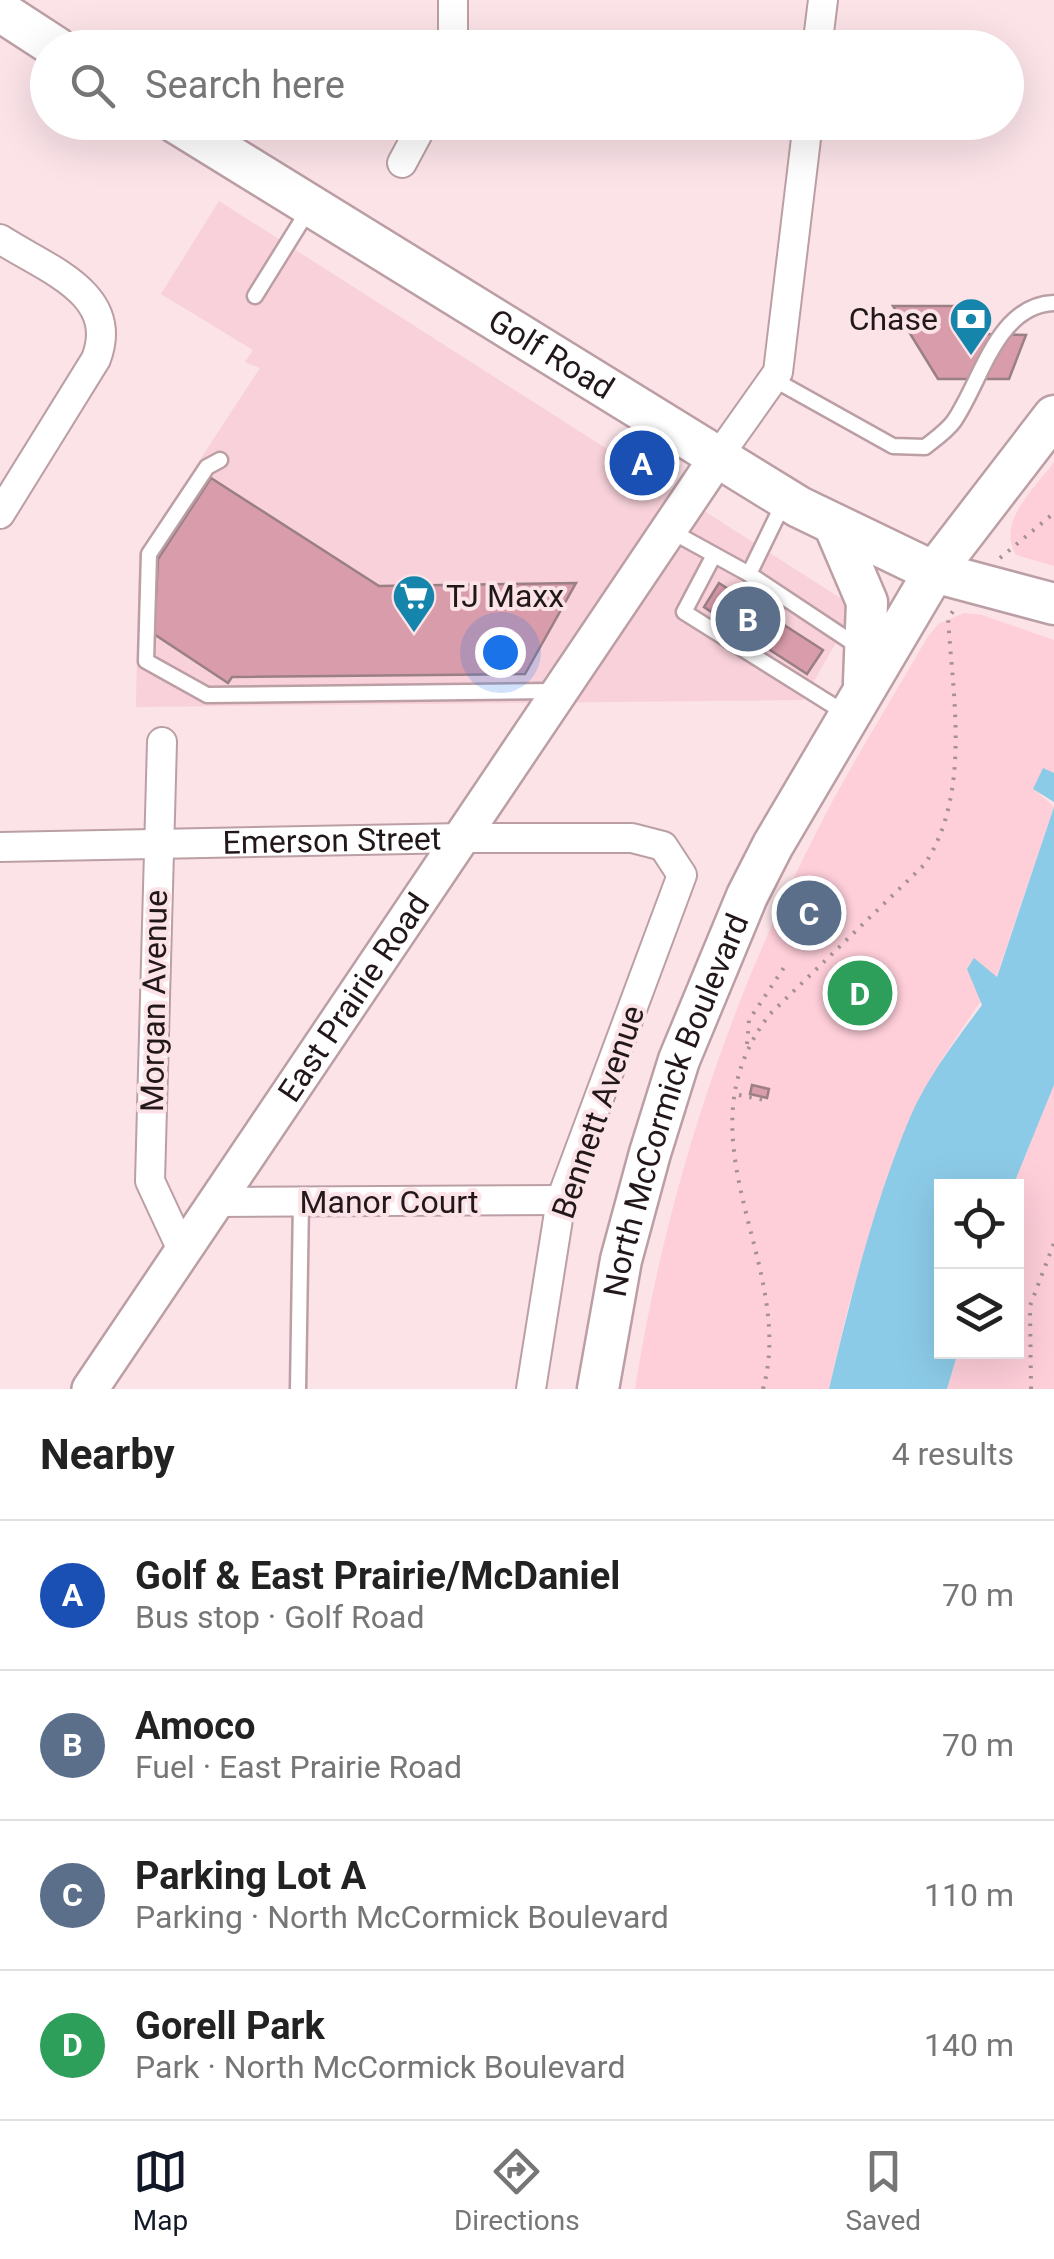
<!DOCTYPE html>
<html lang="en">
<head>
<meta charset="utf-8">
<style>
	body { margin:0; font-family:Roboto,sans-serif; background:#f6f6f6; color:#222 }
	.controls { position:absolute; right:30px; bottom:30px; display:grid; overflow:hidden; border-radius:0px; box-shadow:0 10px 40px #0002 }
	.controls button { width:90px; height:90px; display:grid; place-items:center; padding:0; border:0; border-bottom:2px solid #e0e0e0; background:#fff; color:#222; font:50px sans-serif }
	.you { position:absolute; left:500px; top:652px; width:35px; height:35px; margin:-25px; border:8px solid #fff; border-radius:50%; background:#1a73e8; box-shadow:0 0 0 15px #1a73e833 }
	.badge { display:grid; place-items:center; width:65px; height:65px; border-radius:50%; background:#111827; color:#fff; font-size:32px; font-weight:700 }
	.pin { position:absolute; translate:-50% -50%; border:5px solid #fff; box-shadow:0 2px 10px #0006 }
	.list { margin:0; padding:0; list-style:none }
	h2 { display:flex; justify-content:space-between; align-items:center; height:130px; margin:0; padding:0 40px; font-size:42px }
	h2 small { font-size:32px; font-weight:400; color:#767676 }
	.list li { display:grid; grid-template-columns:65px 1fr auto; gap:30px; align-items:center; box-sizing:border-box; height:150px; padding:0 40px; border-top:2px solid #e0e0e0 }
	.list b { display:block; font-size:38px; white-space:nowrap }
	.list p { margin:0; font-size:32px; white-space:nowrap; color:#767676 }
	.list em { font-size:32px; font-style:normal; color:#767676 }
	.icon { flex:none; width:55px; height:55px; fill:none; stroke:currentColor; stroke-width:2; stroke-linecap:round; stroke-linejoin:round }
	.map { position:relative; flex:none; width:1054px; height:1389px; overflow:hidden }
	.search { position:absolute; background:#fff; box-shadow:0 10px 40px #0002; left:30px; right:30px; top:30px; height:110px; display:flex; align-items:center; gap:25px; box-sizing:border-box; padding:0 35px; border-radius:55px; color:#767676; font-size:38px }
	.sheet { height:730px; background:#fff }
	nav { display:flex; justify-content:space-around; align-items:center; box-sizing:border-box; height:140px; border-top:2px solid #e0e0e0; background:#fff; font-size:28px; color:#767676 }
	nav a { display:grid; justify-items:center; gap:5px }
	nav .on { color:#111827 }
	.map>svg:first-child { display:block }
	.built { fill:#f8d1da }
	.green { fill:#feced9 }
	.water { fill:#8ccbe7 }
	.building { fill:#d99caa; stroke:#9a7f85; stroke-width:2.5 }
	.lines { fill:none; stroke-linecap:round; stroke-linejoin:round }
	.service-casing { stroke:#bb9fa5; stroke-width:19 }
	.minor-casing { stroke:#bb9fa5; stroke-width:32 }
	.tertiary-casing { stroke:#bb9fa5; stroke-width:40 }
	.secondary-casing { stroke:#bb9fa5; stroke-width:45 }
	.path { stroke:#a49195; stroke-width:4; stroke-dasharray:2.5 8; stroke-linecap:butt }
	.service { stroke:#fff; stroke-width:14 }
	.minor { stroke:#fff; stroke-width:28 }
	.tertiary { stroke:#fff; stroke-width:35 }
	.secondary { stroke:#fff; stroke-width:40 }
	.labels { text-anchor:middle; stroke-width:8; stroke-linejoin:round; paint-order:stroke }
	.poi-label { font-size:32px; fill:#22181a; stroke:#fbe3e8; text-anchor:end }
	.street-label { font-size:32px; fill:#22181a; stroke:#fbe3e8 }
</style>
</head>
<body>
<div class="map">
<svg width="1054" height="1389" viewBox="0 0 1054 1389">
	<rect width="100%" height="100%" fill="#fbe3e8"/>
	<polygon class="built" points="219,201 856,608 803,700 136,707 139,553 260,368 245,362 253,350 161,294"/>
	<g class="green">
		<path d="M 1054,462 L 1054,566 L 1016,555 C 996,522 1035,488 1054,462 Z"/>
		<path d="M 964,613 L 982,615 L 1054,640 L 1054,773 L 1043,769 L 1034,789 L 1054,807 L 996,978 L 942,1059 L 912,1114 L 849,1304 L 829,1389 L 635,1389 C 666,1194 727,1005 818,829 C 851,764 891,701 927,638 L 938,624 Z"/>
		<polygon points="1054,1085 1054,1389 947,1389 958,1352 1016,1352 1016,1186 1013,1186"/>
	</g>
	<g class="water">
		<polygon points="1043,768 1054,773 1054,802 1033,789"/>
		<path d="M 1054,807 L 1054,1085 L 1013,1186 L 942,1186 L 942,1352 L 958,1352 L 947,1389 L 829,1389 C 851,1297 874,1202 911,1115 C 929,1075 956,1040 982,1005 L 967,969 L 974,958 L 997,977 Z"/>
	</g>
	<g class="building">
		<polygon points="893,306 978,306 967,325 974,334 1026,335 1009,379 938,379"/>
		<polygon points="211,478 379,586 576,583 525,674 232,677 228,683 154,634 158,559"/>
		<polygon points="719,583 823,650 807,674 704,607"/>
		<polygon points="752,1085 769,1089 767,1098 750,1094"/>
	</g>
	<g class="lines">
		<g class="service-casing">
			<g id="service">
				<polyline points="255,296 309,209"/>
				<path d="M 773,379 L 893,446 L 925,447 C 935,439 947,431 954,421 C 982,380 997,305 1054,303"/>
				<polyline points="220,460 207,467 149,554 146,661 207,695 555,691"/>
				<polyline points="785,500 749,574 862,649"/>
				<polyline points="671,531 749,574"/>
				<polyline points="714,555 684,612 845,713"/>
				<polyline points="298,1389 301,1202"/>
			</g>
		</g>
		<g class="minor-casing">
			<g id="minor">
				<polyline points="453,48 453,0"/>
				<polyline points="817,48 823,0"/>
				<polyline points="402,163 424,122"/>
				<path d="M 0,239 C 46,269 121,293 96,359 L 0,514"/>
				<polyline points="717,458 778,372 808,122"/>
				<polyline points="162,742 150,1181 183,1252"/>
				<path id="s1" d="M 0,847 L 463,838 L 632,838 L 663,846 L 682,875 L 561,1200 L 531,1389"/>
				<polyline points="217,1202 561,1200"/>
			</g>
		</g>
		<g class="tertiary-casing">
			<g id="tertiary">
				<path id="s2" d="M 90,1389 L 717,458"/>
			</g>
		</g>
		<g class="secondary-casing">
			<g id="secondary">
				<polyline points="0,11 57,48"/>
				<path id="s3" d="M 175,122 L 799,507 L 934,572 L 1054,604"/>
				<polyline points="835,527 867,602 864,682"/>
				<path id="s4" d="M 598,1389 L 621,1260 L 650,1153 L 679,1060 L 747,896 L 773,845 L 934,572 L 1054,416"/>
			</g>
		</g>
		<g class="path">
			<polyline points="1000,558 1054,513"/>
			<polyline points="747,1044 749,1020 785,966"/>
			<polyline points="739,1095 764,1100"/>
			<path d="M 763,1389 C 798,1264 673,1139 770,1014 L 925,864 C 971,793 953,698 948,618 L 954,610"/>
			<polyline points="1031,1389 1030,1306 1054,1243"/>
		</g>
		<use href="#service" class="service"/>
		<use href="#minor" class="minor"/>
		<use href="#tertiary" class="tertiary"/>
		<use href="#secondary" class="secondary"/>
	</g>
	<defs>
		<g id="bank-pin" transform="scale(2.25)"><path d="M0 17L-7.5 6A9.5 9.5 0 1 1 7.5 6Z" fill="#1685ac" stroke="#fbe3e8"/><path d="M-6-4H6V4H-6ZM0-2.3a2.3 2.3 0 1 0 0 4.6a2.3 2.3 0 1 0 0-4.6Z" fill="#fff"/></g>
		<g id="supermarket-pin" transform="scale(2.25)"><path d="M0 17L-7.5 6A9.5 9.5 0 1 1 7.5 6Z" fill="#1685ac" stroke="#fbe3e8"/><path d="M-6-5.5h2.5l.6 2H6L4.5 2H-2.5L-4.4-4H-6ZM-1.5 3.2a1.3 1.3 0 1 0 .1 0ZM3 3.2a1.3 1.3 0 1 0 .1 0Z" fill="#fff"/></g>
	</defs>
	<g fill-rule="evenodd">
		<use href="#bank-pin" x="971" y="319"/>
		<use href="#supermarket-pin" x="414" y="596"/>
	</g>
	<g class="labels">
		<g class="poi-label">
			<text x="938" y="330">Chase</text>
			<text x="446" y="607" text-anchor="start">TJ Maxx</text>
		</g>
		<g class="street-label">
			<text dy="11" stroke="none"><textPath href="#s3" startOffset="442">Golf Road</textPath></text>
			<text dy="11" stroke="none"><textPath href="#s1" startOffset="332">Emerson Street</textPath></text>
			<text dy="11" stroke="none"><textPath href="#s2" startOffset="472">East Prairie Road</textPath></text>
			<text transform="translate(154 1001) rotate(-89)" y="11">Morgan Avenue</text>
			<text dy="11" stroke="none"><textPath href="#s4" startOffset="295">North McCormick Boulevard</textPath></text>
			<text transform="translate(598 1112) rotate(-71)" y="11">Bennett Avenue</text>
			<text x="389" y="1213">Manor Court</text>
		</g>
	</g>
</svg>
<div class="controls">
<button><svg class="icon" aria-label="locate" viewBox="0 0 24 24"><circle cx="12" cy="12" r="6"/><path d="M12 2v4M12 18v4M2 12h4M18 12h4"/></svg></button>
<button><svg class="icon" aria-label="layers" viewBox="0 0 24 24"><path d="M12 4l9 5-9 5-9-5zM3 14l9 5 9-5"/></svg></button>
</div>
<div class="you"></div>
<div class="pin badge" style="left:642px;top:463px;background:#1a4fb4">A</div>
<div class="pin badge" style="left:748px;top:619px;background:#5c6f8a">B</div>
<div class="pin badge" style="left:809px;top:913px;background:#5c6f8a">C</div>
<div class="pin badge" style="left:860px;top:993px;background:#2e9e5b">D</div>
<div class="search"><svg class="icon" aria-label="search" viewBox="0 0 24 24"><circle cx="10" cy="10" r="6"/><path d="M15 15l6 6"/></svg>Search here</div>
</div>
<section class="sheet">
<h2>Nearby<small>4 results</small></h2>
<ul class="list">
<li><span class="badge" style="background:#1a4fb4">A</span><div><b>Golf &amp; East Prairie/McDaniel</b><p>Bus stop · Golf Road</p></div><em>70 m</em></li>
<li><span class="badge" style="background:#5c6f8a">B</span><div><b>Amoco</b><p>Fuel · East Prairie Road</p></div><em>70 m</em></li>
<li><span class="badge" style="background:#5c6f8a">C</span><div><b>Parking Lot A</b><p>Parking · North McCormick Boulevard</p></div><em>110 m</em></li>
<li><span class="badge" style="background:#2e9e5b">D</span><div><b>Gorell Park</b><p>Park · North McCormick Boulevard</p></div><em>140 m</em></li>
</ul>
</section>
<nav>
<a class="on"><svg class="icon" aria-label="map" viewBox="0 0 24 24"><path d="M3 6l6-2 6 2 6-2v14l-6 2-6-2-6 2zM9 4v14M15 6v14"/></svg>Map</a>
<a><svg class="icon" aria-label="directions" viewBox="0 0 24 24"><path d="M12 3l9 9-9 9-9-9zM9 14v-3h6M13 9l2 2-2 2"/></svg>Directions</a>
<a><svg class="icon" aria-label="saved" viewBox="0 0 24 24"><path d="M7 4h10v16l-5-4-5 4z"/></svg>Saved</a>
</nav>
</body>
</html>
